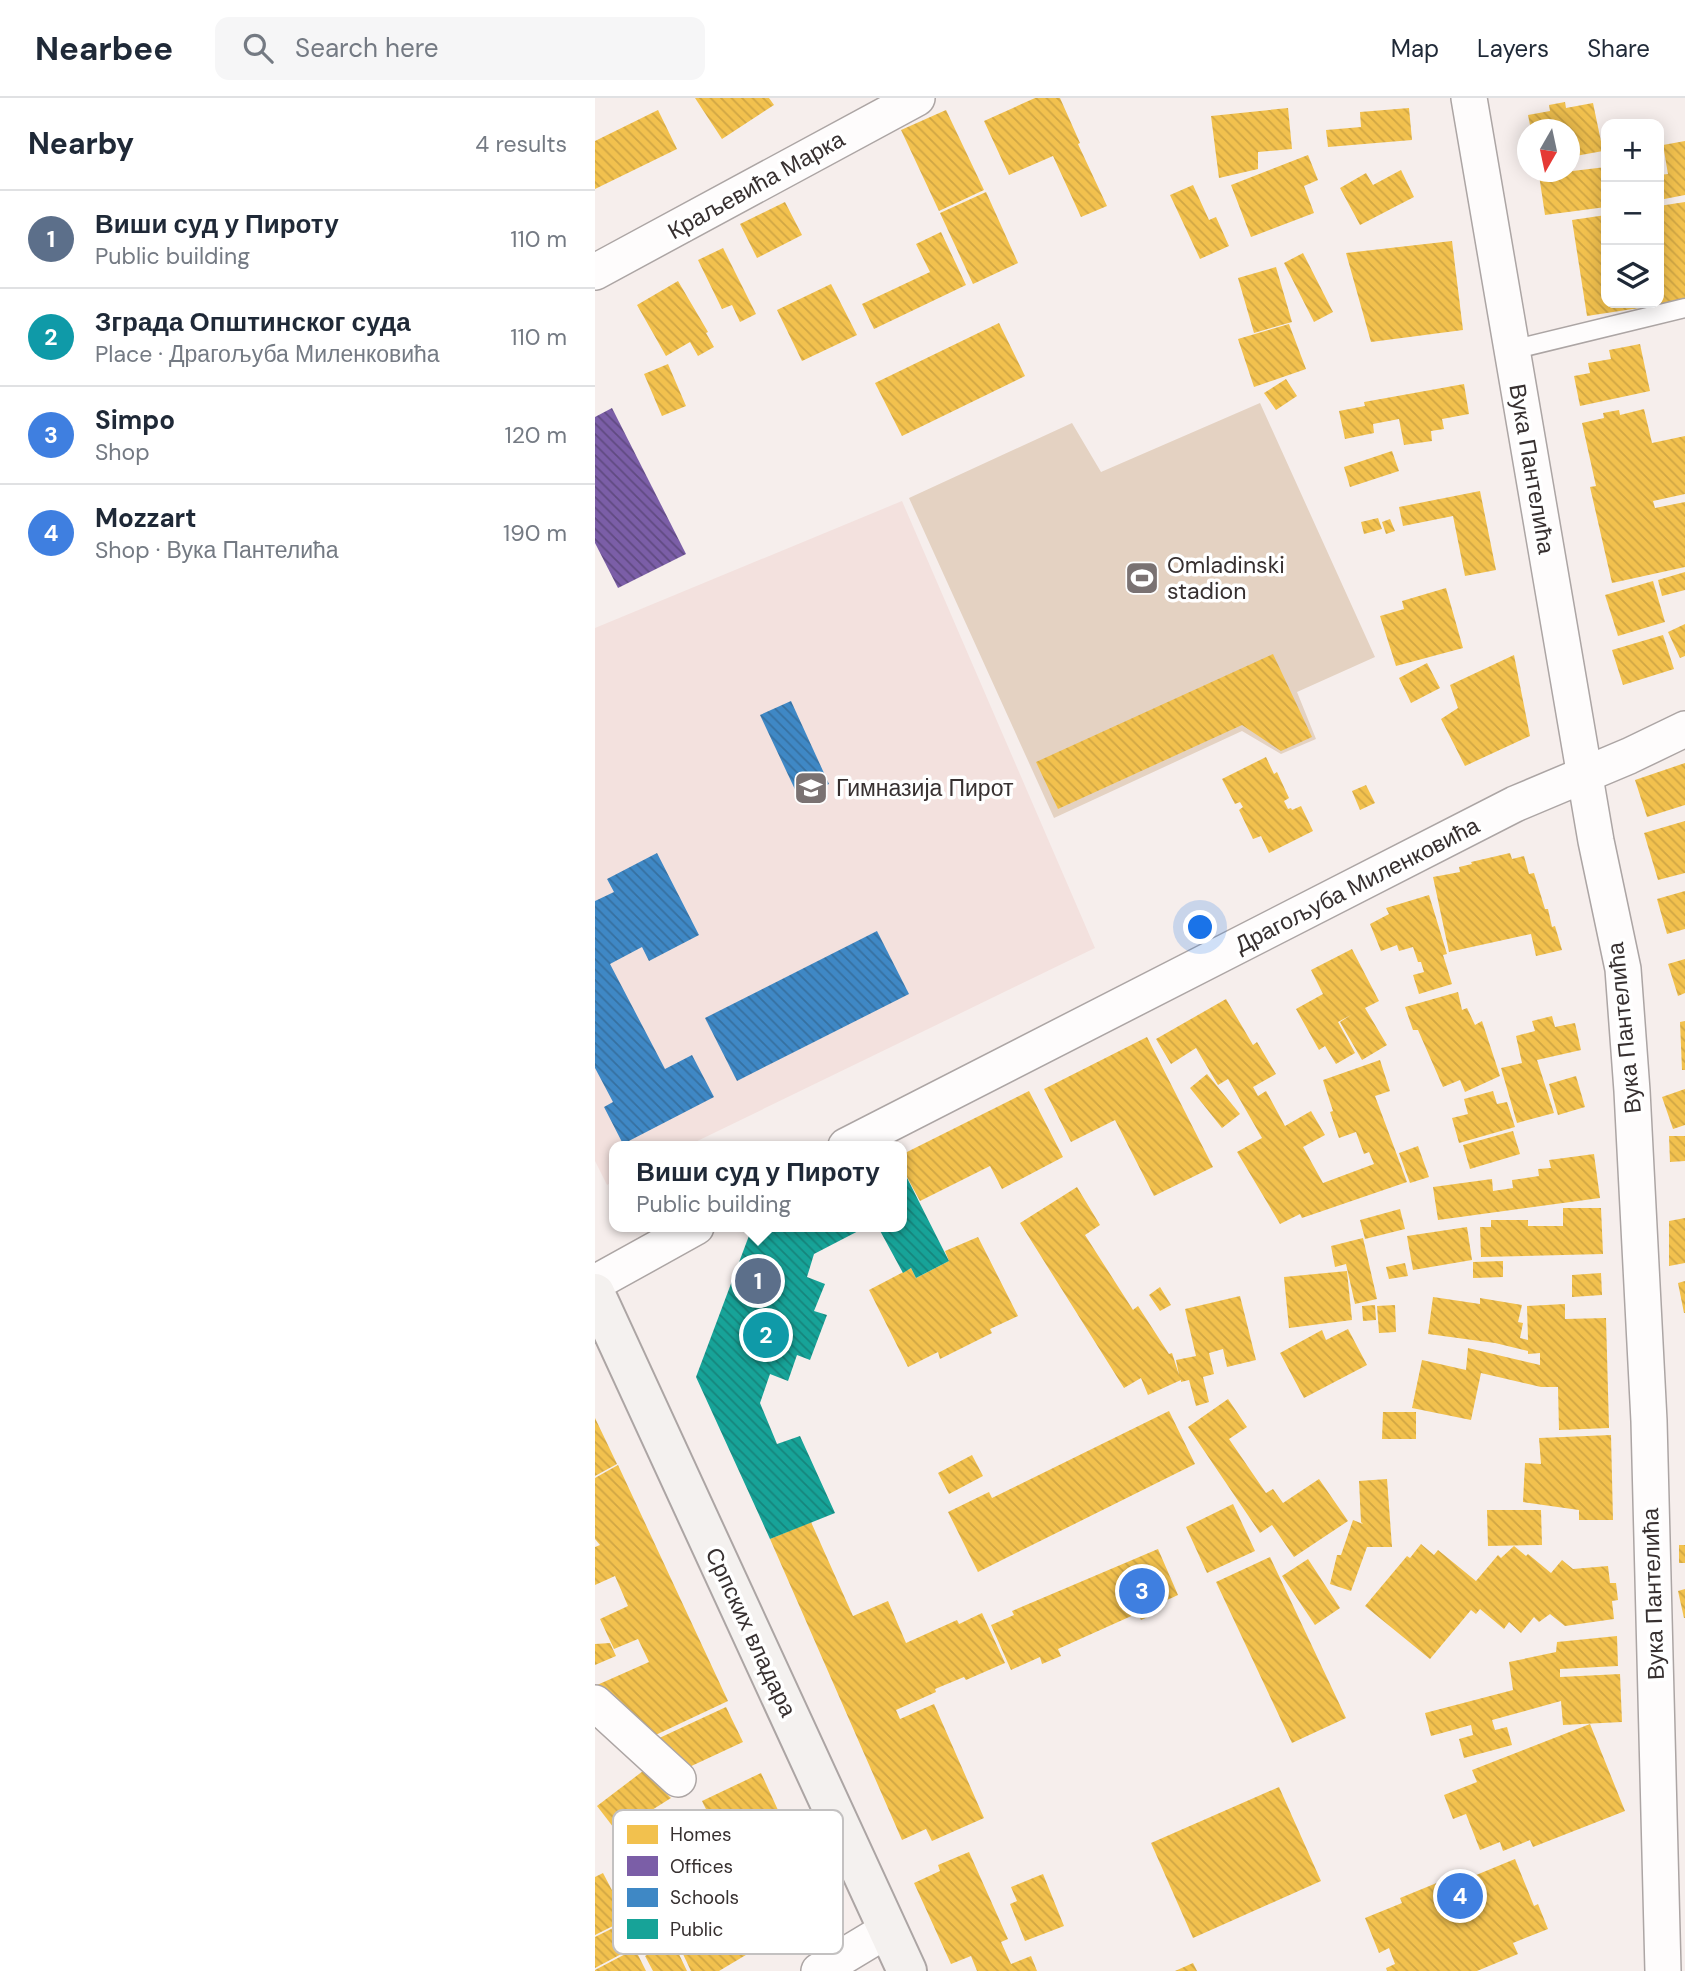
<!DOCTYPE html>
<html lang="en">
<head>
<meta charset="utf-8">
<style>
	body { margin:0; font-family:"DM Sans",sans-serif; background:#f6f6f7; color:#1f2937 }
	.controls { position:absolute; right:21px; top:21px; display:grid; overflow:hidden; border-radius:14px; box-shadow:0 4px 18px #0003 }
	.controls button { width:63px; height:63px; display:grid; place-items:center; padding:0; border:0; border-bottom:2px solid #e0e1e3; background:#fff; color:#1f2937; font:35px sans-serif }
	.compass { position:absolute; left:922px; top:21px; width:63px; height:63px; border-radius:50%; background:#fff; box-shadow:0 4px 18px #0003; rotate:189deg }
	.you { position:absolute; left:606px; top:830px; width:24px; height:24px; margin:-18px; border:5px solid #fff; border-radius:50%; background:#1a73e8; box-shadow:0 0 0 10px #1a73e833 }
	.badge { display:grid; place-items:center; width:46px; height:46px; border-radius:50%; background:#0b8043; color:#fff; font-size:23px; font-weight:700 }
	.pin { position:absolute; translate:-50% -50%; border:4px solid #fff; box-shadow:0 2px 7px #0006 }
	.popup { position:absolute; left:14px; top:1043px; width:298px; height:91px; box-sizing:border-box; display:grid; place-content:center; border-radius:14px; background:#fff; filter:drop-shadow(0 2px 5px #0005); font-size:23px; white-space:nowrap; color:#747a83 }
	.popup b { font-size:26px; color:#1f2937 }
	.popup::after { content:''; position:absolute; left:50%; top:100%; margin-left:-14px; border:14px solid transparent; border-top-color:#fff }
	.list { margin:0; padding:0; list-style:none }
	h2 { display:flex; justify-content:space-between; align-items:center; height:91px; margin:0; padding:0 28px; font-size:30px }
	h2 small { font-size:23px; font-weight:400; color:#747a83 }
	.list li { display:grid; grid-template-columns:46px 1fr auto; gap:21px; align-items:center; box-sizing:border-box; height:98px; padding:0 28px; border-top:2px solid #e0e1e3 }
	.list b { display:block; font-size:26px; white-space:nowrap }
	.list p { margin:0; font-size:23px; white-space:nowrap; color:#747a83 }
	.list em { font-size:23px; font-style:normal; color:#747a83 }
	.icon { flex:none; width:38px; height:38px; fill:none; stroke:currentColor; stroke-width:2; stroke-linecap:round; stroke-linejoin:round }
	.map { position:relative; flex:none; width:1090px; height:1873px; overflow:hidden }
	header { display:flex; align-items:center; gap:42px; box-sizing:border-box; height:98px; padding:0 35px; background:#fff; border-bottom:2px solid #e0e1e3 }
	header strong { font-size:33px }
	nav { display:flex; gap:38px; margin-inline-start:auto; font-size:24px }
	.search { width:490px; height:63px; background:#f6f6f7; display:flex; align-items:center; gap:18px; box-sizing:border-box; padding:0 24px; border-radius:14px; color:#747a83; font-size:26px }
	main { display:flex }
	aside { flex:1; background:#fff }
	.map>svg:first-child { display:block }
	.built { fill:#f3e1de }
	.grass { fill:#e4d2c2 }
	.homes { fill:url(#homes-back-hatch) }
	.offices { fill:url(#offices-back-hatch) }
	.schools { fill:url(#schools-back-hatch) }
	.public { fill:url(#public-back-hatch) }
	.lines { fill:none; stroke-linecap:round; stroke-linejoin:round }
	.lane-casing { stroke:#aca5a4; stroke-width:21 }
	.street-casing { stroke:#aca5a4; stroke-width:38 }
	.secondary-casing { stroke:#aca5a4; stroke-width:42 }
	.lane { stroke:#fefcfc; stroke-width:18 }
	.street { stroke:#fefcfc; stroke-width:35 }
	.secondary { stroke:#f4f1ef; stroke-width:38 }
	.labels { text-anchor:middle; stroke-width:7; stroke-linejoin:round; paint-order:stroke }
	.street-label { font-size:23px; fill:#373030; stroke:#fff }
	.poi-label { font-size:23px; fill:#373030; stroke:#fff; text-anchor:start }
	.key { fill:#fff; stroke:#c3c1c1; stroke-width:2 }
	.key-label { font-size:19px; fill:#373030 }
</style>
</head>
<body>
<header>
<strong>Nearbee</strong>
<div class="search"><svg class="icon" aria-label="search" viewBox="0 0 24 24"><circle cx="10" cy="10" r="6"/><path d="M15 15l6 6"/></svg>Search here</div>
<nav><a>Map</a><a>Layers</a><a>Share</a></nav>
</header>
<main>
<aside>
<h2>Nearby<small>4 results</small></h2>
<ul class="list">
<li><span class="badge" style="background:#5c6f8a">1</span><div><b>Виши суд у Пироту</b><p>Public building</p></div><em>110 m</em></li>
<li><span class="badge" style="background:#0f9aa8">2</span><div><b>Зграда Општинског суда</b><p>Place · Драгољуба Миленковића</p></div><em>110 m</em></li>
<li><span class="badge" style="background:#3f7fe0">3</span><div><b>Simpo</b><p>Shop</p></div><em>120 m</em></li>
<li><span class="badge" style="background:#3f7fe0">4</span><div><b>Mozzart</b><p>Shop · Вука Пантелића</p></div><em>190 m</em></li>
</ul>
</aside>
<div class="map">
<svg width="1090" height="1873" viewBox="0 0 1090 1873">
	<defs>
		<pattern id="homes-back-hatch" width="6" height="6" patternUnits="userSpaceOnUse" patternTransform="scale(1.75)"><rect width="6" height="6" fill="#f2c14e"/><path d="M-1 5l2 2M0 0l6 6M5-1l2 2" fill="none" stroke="#d0a644"/></pattern>
		<pattern id="offices-back-hatch" width="6" height="6" patternUnits="userSpaceOnUse" patternTransform="scale(1.75)"><rect width="6" height="6" fill="#7b5ea7"/><path d="M-1 5l2 2M0 0l6 6M5-1l2 2" fill="none" stroke="#604a81"/></pattern>
		<pattern id="schools-back-hatch" width="6" height="6" patternUnits="userSpaceOnUse" patternTransform="scale(1.75)"><rect width="6" height="6" fill="#3f88c5"/><path d="M-1 5l2 2M0 0l6 6M5-1l2 2" fill="none" stroke="#3670a0"/></pattern>
		<pattern id="public-back-hatch" width="6" height="6" patternUnits="userSpaceOnUse" patternTransform="scale(1.75)"><rect width="6" height="6" fill="#17a398"/><path d="M-1 5l2 2M0 0l6 6M5-1l2 2" fill="none" stroke="#16857c"/></pattern>
	</defs>
	<rect width="100%" height="100%" fill="#f6eeec"/>
	<polygon class="built" points="307,403 500,850 92,1048 19,1048 19,1083 12,1087 0,1063 0,530"/>
	<polygon class="grass" points="665,305 780,559 702,594 721,641 686,656 647,633 459,720 314,400 477,325 506,374"/>
	<g class="homes">
		<polygon points="100,0 174,0 179,7 127,41"/>
		<polygon points="440,0 465,0 485,45 483,46 512,108 486,119 458,58 414,77 389,23"/>
		<polygon points="970,4 971,10 998,5 1008,53 975,59 975,32 936,32 933,17 955,13 954,7"/>
		<polygon points="693,10 697,51 663,54 663,71 624,80 616,18"/>
		<polygon points="814,10 817,42 733,49 731,32 766,29 765,14"/>
		<polygon points="63,12 82,51 0,91 0,43"/>
		<polygon points="351,12 389,92 344,113 306,32"/>
		<polygon points="1090,43 1090,97 1064,102 1064,77 1073,76 1068,47"/>
		<polygon points="713,57 723,82 709,88 719,115 656,139 636,87"/>
		<polygon points="1011,69 1011,109 950,117 944,77"/>
		<polygon points="806,72 819,99 765,127 745,90 771,75 778,87"/>
		<polygon points="598,87 614,122 621,119 634,148 605,161 575,97"/>
		<polygon points="391,94 423,165 378,186 345,115"/>
		<polygon points="190,104 207,137 162,160 145,126"/>
		<polygon points="1090,104 1090,203 992,218 977,122 1011,117 1011,205 1064,205 1064,108"/>
		<polygon points="346,134 371,187 279,231 267,206 335,174 321,146"/>
		<polygon points="857,143 868,232 776,244 751,155"/>
		<polygon points="128,150 161,216 145,224 137,207 127,211 103,162"/>
		<polygon points="708,155 738,214 719,224 689,165"/>
		<polygon points="681,169 697,224 659,235 643,180"/>
		<polygon points="83,183 113,234 111,235 119,249 103,258 95,244 71,258 42,207"/>
		<polygon points="236,186 262,237 207,263 182,212"/>
		<polygon points="404,225 430,278 307,338 280,285"/>
		<polygon points="694,226 711,271 659,289 643,241"/>
		<polygon points="1045,246 1055,293 985,308 979,278 995,275 993,265 1016,261 1014,252"/>
		<polygon points="73,266 91,308 67,318 49,276"/>
		<polygon points="691,281 702,298 681,312 669,295"/>
		<polygon points="869,286 874,316 847,321 849,331 836,333 837,343 809,347 804,321 778,326 779,335 750,341 744,313 770,308 769,304"/>
		<polygon points="1049,311 1057,345 1090,338 1090,396 1058,403 1060,410 1090,404 1090,469 1017,485 995,389 1001,388 987,325 1009,320 1008,315 1024,312 1025,317"/>
		<polygon points="797,353 804,373 755,389 749,369"/>
		<polygon points="885,393 901,472 870,478 858,418 808,428 804,409"/>
		<polygon points="783,420 787,431 769,436 766,424"/>
		<polygon points="795,421 800,433 791,436 787,424"/>
		<polygon points="1090,474 1090,492 1067,498 1063,482"/>
		<polygon points="1058,483 1070,524 1023,538 1010,497"/>
		<polygon points="851,490 868,550 801,568 785,518 809,511 807,503"/>
		<polygon points="1090,526 1090,558 1085,560 1073,534"/>
		<polygon points="1068,537 1079,571 1028,587 1017,552"/>
		<polygon points="678,556 717,639 686,653 647,627 463,711 441,664"/>
		<polygon points="919,557 935,638 870,668 846,621 863,610 855,587"/>
		<polygon points="832,565 845,590 816,605 804,580"/>
		<polygon points="671,659 679,676 682,674 694,700 689,703 693,711 696,710 697,712 706,708 718,733 674,755 666,738 658,741 644,712 648,709 645,704 640,706 627,681"/>
		<polygon points="1090,665 1090,707 1052,719 1040,682"/>
		<polygon points="771,687 780,705 765,712 757,693"/>
		<polygon points="1090,723 1090,775 1063,782 1049,735"/>
		<polygon points="915,755 917,761 929,758 934,776 939,775 950,811 953,811 957,829 960,828 967,852 941,858 936,836 854,854 838,779 865,774 864,769 877,766 876,764"/>
		<polygon points="1090,793 1090,831 1072,836 1062,801"/>
		<polygon points="834,797 852,856 848,857 857,886 824,896 818,877 829,874 826,864 823,864 818,849 804,853 802,847 786,853 775,826 794,816 791,810"/>
		<polygon points="757,851 784,903 770,910 792,947 767,962 745,924 756,917 743,924 760,955 741,966 730,948 724,952 701,911 728,896 716,872"/>
		<polygon points="1090,861 1090,895 1083,898 1073,866"/>
		<polygon points="863,894 867,912 872,910 880,927 887,923 905,978 870,994 865,982 848,989 823,932 818,932 810,909"/>
		<polygon points="631,901 658,947 662,944 681,976 658,989 663,998 671,993 690,1028 716,1013 730,1037 708,1049 728,1085 779,1066 774,1054 769,1056 761,1034 744,1040 735,1014 738,1013 728,982 785,962 795,993 780,998 812,1084 707,1120 705,1116 685,1126 642,1054 667,1040 633,981 623,987 601,950 576,966 561,941"/>
		<polygon points="957,918 960,929 980,925 986,952 942,962 959,1015 922,1025 906,970 927,965 921,938 940,933 937,923"/>
		<polygon points="1090,923 1090,972 1087,972 1085,924"/>
		<polygon points="552,939 618,1069 559,1098 520,1022 476,1044 449,991"/>
		<polygon points="612,976 645,1016 627,1030 595,990"/>
		<polygon points="981,978 990,1009 963,1017 954,986"/>
		<polygon points="1090,991 1090,1027 1078,1031 1067,999"/>
		<polygon points="434,993 468,1059 407,1091 395,1068 325,1103 306,1068 306,1057"/>
		<polygon points="898,993 902,1006 912,1004 920,1029 864,1045 857,1020 873,1016 869,1001"/>
		<polygon points="918,1033 925,1056 875,1071 868,1047"/>
		<polygon points="1074,1038 1090,1038 1090,1063 1075,1064"/>
		<polygon points="823,1048 834,1079 815,1085 804,1055"/>
		<polygon points="999,1056 1005,1100 843,1122 838,1089 897,1081 898,1093 918,1090 917,1082 944,1078 943,1071 956,1070 954,1062"/>
		<polygon points="482,1089 505,1127 490,1137 538,1212 543,1208 574,1256 577,1255 584,1277 581,1262 601,1258 590,1211 645,1198 661,1262 632,1269 628,1251 614,1255 619,1276 608,1279 614,1304 601,1308 594,1282 586,1284 586,1282 553,1297 546,1280 529,1290 425,1125"/>
		<polygon points="968,1110 1006,1110 1008,1156 886,1159 885,1129 896,1129 896,1122 933,1122 933,1128 968,1128"/>
		<polygon points="805,1111 810,1131 770,1141 765,1122"/>
		<polygon points="1090,1120 1090,1165 1074,1168 1074,1123"/>
		<polygon points="872,1129 877,1162 818,1172 812,1138"/>
		<polygon points="383,1139 423,1218 395,1231 397,1235 345,1261 343,1254 313,1269 274,1192 316,1170 321,1180 354,1163 350,1153"/>
		<polygon points="768,1140 782,1201 760,1206 751,1166 740,1169 736,1148"/>
		<polygon points="908,1163 908,1179 878,1180 878,1164"/>
		<polygon points="810,1165 813,1178 794,1181 791,1169"/>
		<polygon points="752,1173 757,1222 694,1230 689,1179"/>
		<polygon points="1006,1175 1007,1197 977,1199 977,1177"/>
		<polygon points="1090,1183 1090,1215 1089,1215 1083,1185"/>
		<polygon points="565,1189 576,1207 565,1213 554,1197"/>
		<polygon points="838,1199 885,1206 885,1200 927,1207 923,1224 928,1225 925,1240 933,1242 932,1208 970,1206 970,1221 1011,1220 1014,1330 964,1332 963,1289 946,1289 886,1275 876,1322 817,1310 827,1262 871,1272 873,1250 945,1267 945,1255 933,1256 933,1253 900,1245 833,1236"/>
		<polygon points="780,1207 781,1222 768,1223 767,1208"/>
		<polygon points="800,1207 801,1234 784,1235 782,1208"/>
		<polygon points="753,1231 772,1267 709,1300 685,1255 727,1232 731,1242"/>
		<polygon points="633,1301 652,1329 634,1341 671,1395 678,1391 688,1405 724,1381 753,1423 699,1459 677,1427 665,1435 593,1329"/>
		<polygon points="574,1313 600,1366 383,1474 353,1414 394,1394 397,1400"/>
		<polygon points="788,1314 821,1314 821,1341 787,1341"/>
		<polygon points="0,1320 22,1366 0,1378"/>
		<polygon points="1016,1337 1018,1422 984,1422 984,1412 928,1404 930,1365 946,1366 944,1340"/>
		<polygon points="377,1357 388,1378 354,1396 343,1375"/>
		<polygon points="23,1367 133,1603 50,1642 28,1622 2,1587 54,1564 43,1541 19,1551 5,1521 33,1508 20,1478 0,1487 0,1449 5,1447 0,1441 0,1380"/>
		<polygon points="792,1381 797,1449 772,1449 756,1493 735,1486 742,1457 746,1457 758,1422 768,1426 766,1424 764,1383"/>
		<polygon points="638,1406 660,1453 612,1475 591,1429"/>
		<polygon points="892,1412 946,1412 947,1447 893,1448"/>
		<polygon points="216,1424 258,1518 293,1503 311,1545 362,1522 364,1526 387,1515 410,1565 371,1582 369,1579 340,1591 341,1594 301,1612 305,1621 339,1606 389,1720 337,1743 331,1731 307,1742 175,1441"/>
		<polygon points="826,1446 839,1457 843,1452 881,1483 903,1457 906,1460 919,1448 931,1458 933,1456 956,1475 967,1462 978,1471 1013,1468 1015,1485 1021,1485 1023,1502 1017,1503 1019,1521 970,1528 955,1516 944,1524 939,1519 926,1535 914,1524 909,1531 885,1511 881,1516 876,1512 835,1561 770,1508 812,1458 815,1460"/>
		<rect x="1084" y="1447" width="6" height="18"/>
		<polygon points="563,1451 583,1497 557,1509 560,1516 546,1522 543,1515 463,1551 466,1558 447,1566 445,1559 416,1572 396,1527 419,1517 417,1513"/>
		<polygon points="675,1459 751,1620 697,1645 621,1484"/>
		<polygon points="713,1461 745,1510 720,1527 687,1478"/>
		<polygon points="1090,1491 1090,1520 1089,1520 1083,1493"/>
		<polygon points="1022,1538 1023,1568 965,1571 965,1579 1025,1576 1027,1624 968,1627 966,1603 897,1622 900,1632 912,1629 917,1647 869,1660 864,1641 878,1637 876,1627 836,1638 830,1615 918,1592 914,1564 961,1554 962,1544"/>
		<polygon points="15,1545 21,1558 0,1567 0,1546"/>
		<polygon points="131,1609 148,1644 90,1671 60,1642"/>
		<polygon points="995,1626 1030,1713 938,1749 935,1742 908,1753 905,1744 885,1752 871,1716 858,1721 849,1697 882,1684 877,1672"/>
		<polygon points="48,1673 76,1700 22,1734 2,1708"/>
		<polygon points="166,1675 188,1723 130,1750 107,1703"/>
		<polygon points="684,1689 726,1783 598,1840 556,1745"/>
		<polygon points="374,1754 413,1841 406,1844 416,1866 436,1858 442,1873 382,1873 376,1858 356,1866 319,1785 345,1773 343,1767"/>
		<polygon points="920,1761 939,1808 943,1806 953,1831 918,1845 923,1856 882,1873 792,1873 791,1870 800,1866 794,1850 784,1855 770,1820 807,1805 805,1800 849,1782 852,1789"/>
		<polygon points="130,1772 166,1848 124,1873 96,1873 63,1803"/>
		<polygon points="8,1775 32,1821 0,1837 0,1779"/>
		<polygon points="448,1776 469,1828 430,1843 415,1806 422,1803 416,1789"/>
		<polygon points="20,1829 32,1853 0,1870 0,1839"/>
		<polygon points="69,1848 72,1854 81,1850 92,1873 58,1873 50,1858"/>
		<polygon points="40,1851 51,1873 0,1873 0,1872"/>
		<polygon points="598,1865 602,1873 580,1873"/>
	</g>
	<polygon class="offices" points="17,310 91,456 23,490 0,445 0,319"/>
	<g class="schools">
		<polygon points="196,603 234,686 204,700 165,617"/>
		<polygon points="62,755 104,837 54,863 47,849 15,866 70,971 97,957 119,999 28,1046 9,1009 18,1004 0,970 0,803 19,794 12,781"/>
		<polygon points="282,833 314,896 142,983 110,920"/>
	</g>
	<g class="public">
		<polygon points="306,1068 354,1163 321,1180 316,1170 308,1175 283,1129 306,1129"/>
		<polygon points="167,1129 271,1129 219,1156 212,1179 230,1186 219,1213 232,1217 215,1262 202,1257 193,1283 175,1276 165,1305 182,1346 205,1338 240,1415 175,1441 101,1279 155,1135"/>
		<polygon points="190,1726 233,1816 167,1846 125,1756"/>
	</g>
	<g class="lines">
		<g class="lane-casing">
			<polyline id="lane" points="917,252 1090,210"/>
		</g>
		<g class="street-casing">
			<g id="street">
				<polyline points="874,0 1001,743 1028,871 1037,993 1054,1323 1068,1873"/>
				<polyline points="0,174 322,0"/>
				<polyline points="251,1048 920,706 1034,658 1090,631"/>
				<polyline points="0,1185 101,1129"/>
				<polyline points="0,1605 83,1681"/>
				<polyline points="224,1873 292,1832"/>
			</g>
		</g>
		<g class="secondary-casing">
			<polyline id="secondary" points="0,1195 312,1873"/>
		</g>
		<use href="#lane" class="lane"/>
		<use href="#street" class="street"/>
		<use href="#secondary" class="secondary"/>
	</g>
	<defs>
		<g id="stadium-square" transform="scale(1.75)"><rect x="-9" y="-9" width="18" height="18" rx="4" fill="#7a7272" stroke="#fff"/><path d="M0-5a6.5 5 0 1 0 0 10a6.5 5 0 1 0 0-10ZM-3.5-1.8h7v3.6h-7Z" fill="#fff"/></g>
		<g id="school-square" transform="scale(1.75)"><rect x="-9" y="-9" width="18" height="18" rx="4" fill="#7a7272" stroke="#fff"/><path d="M0-5L7-2L0 1L-7-2ZM-4 1L0 2.5L4 1V4Q0 6-4 4Z" fill="#fff"/></g>
	</defs>
	<g fill-rule="evenodd">
		<use href="#stadium-square" x="547" y="480"/>
		<use href="#school-square" x="216" y="690"/>
	</g>
	<g class="labels">
		<g class="street-label">
			<text transform="translate(161 87) rotate(-29)" y="8">Краљевића Марка</text>
			<text transform="translate(937 371) rotate(80)" y="8">Вука Пантелића</text>
			<text transform="translate(762 787) rotate(-27)" y="8">Драгољуба Миленковића</text>
			<text transform="translate(1029 930) rotate(-96)" y="8">Вука Пантелића</text>
			<text transform="translate(1058 1496) rotate(-92)" y="8">Вука Пантелића</text>
			<text transform="translate(156 1534) rotate(65)" y="8">Српских владара</text>
		</g>
		<g class="poi-label">
			<text x="572" y="475">Omladinski<tspan x="572" dy="26">stadion</tspan></text>
			<text x="241" y="698">Гимназија Пирот</text>
		</g>
	</g>
	<rect x="18" y="1712" width="230" height="144" rx="10" class="key"/>
	<rect x="32" y="1727" width="31" height="19" fill="#f2c14e"/>
	<rect x="32" y="1758" width="31" height="20" fill="#7b5ea7"/>
	<rect x="32" y="1790" width="31" height="19" fill="#3f88c5"/>
	<rect x="32" y="1821" width="31" height="20" fill="#17a398"/>
	<g class="key-label">
		<text x="75" y="1743">Homes</text>
		<text x="75" y="1775">Offices</text>
		<text x="75" y="1806">Schools</text>
		<text x="75" y="1838">Public</text>
	</g>
</svg>
<div class="controls">
<button>+</button>
<button>−</button>
<button><svg class="icon" aria-label="layers" viewBox="0 0 24 24"><path d="M12 4l9 5-9 5-9-5zM3 14l9 5 9-5"/></svg></button>
</div>
<svg class="compass" viewBox="-18 -18 36 36"><path d="M0-13l5 13h-10z" fill="#e53935"/><path d="M0 13l5-13h-10z" fill="#747a83"/></svg>
<div class="you"></div>
<div class="pin badge" style="left:163px;top:1183px;background:#5c6f8a">1</div>
<div class="popup"><b>Виши суд у Пироту</b>Public building</div>
<div class="pin badge" style="left:171px;top:1237px;background:#0f9aa8">2</div>
<div class="pin badge" style="left:547px;top:1493px;background:#3f7fe0">3</div>
<div class="pin badge" style="left:865px;top:1798px;background:#3f7fe0">4</div>
</div>
</main>
</body>
</html>
